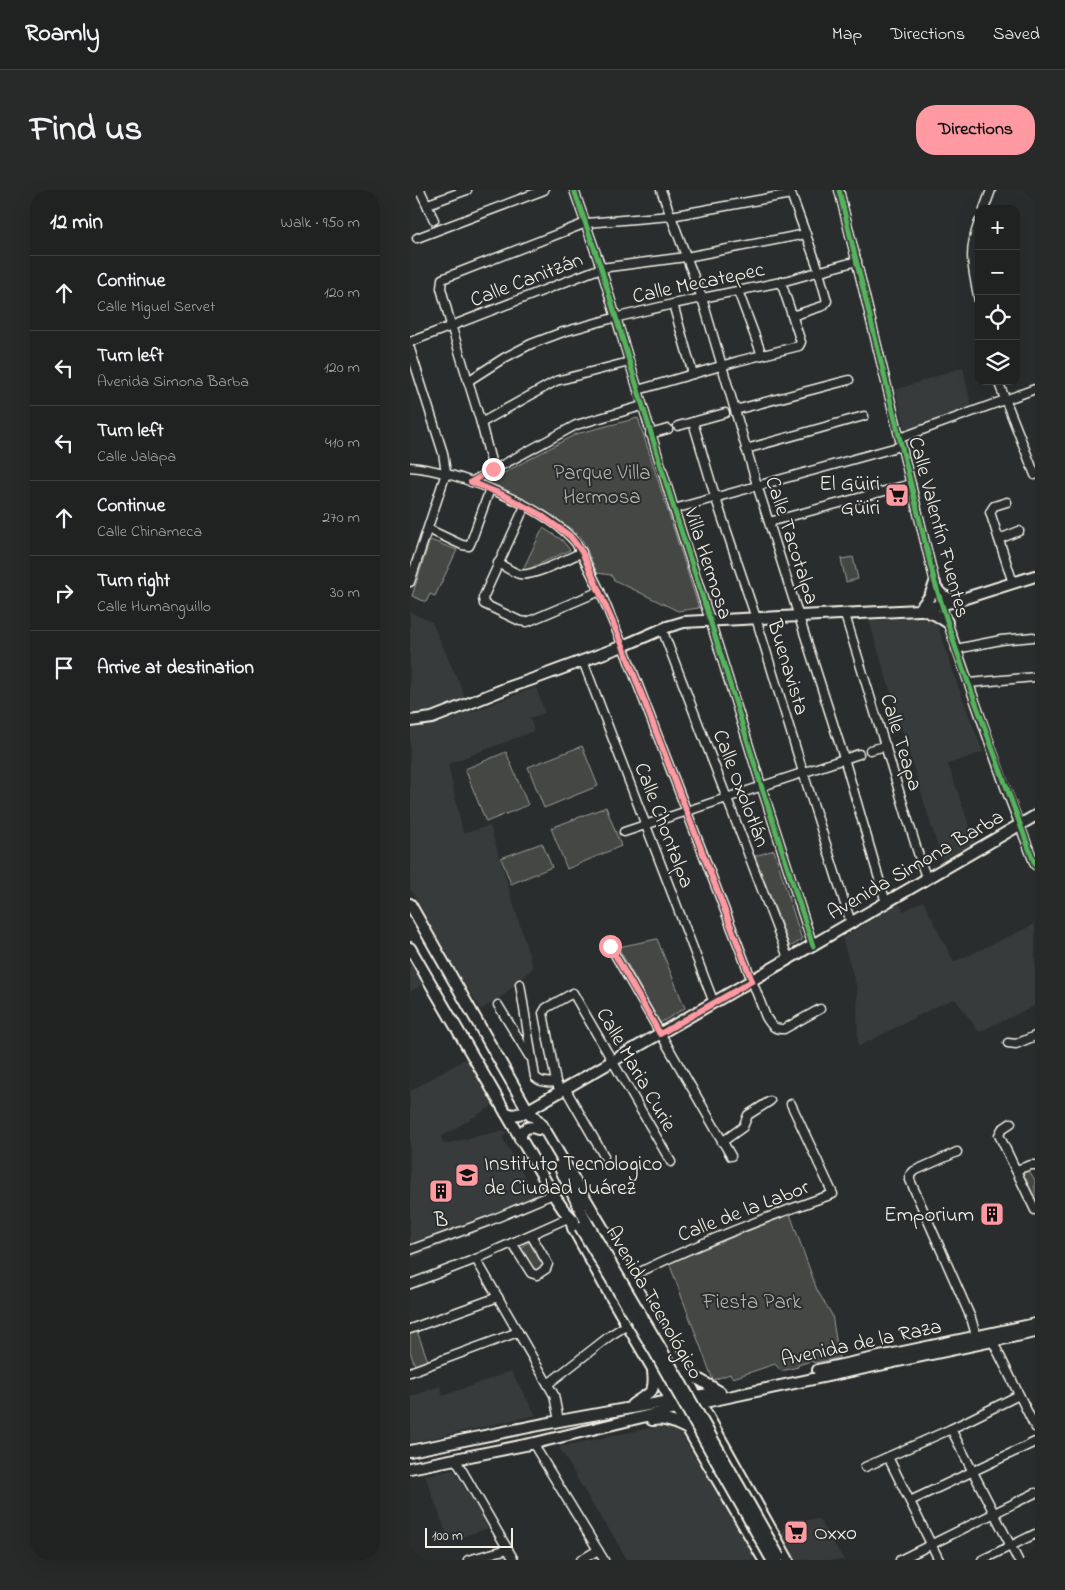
<!DOCTYPE html>
<html lang="en">
<head>
<meta charset="utf-8">
<style>
	body { margin:0; font-family:"Indie Flower",sans-serif; background:#282a2a; color:#f1f3f6 }
	.controls { position:absolute; right:15px; top:15px; display:grid; overflow:hidden; border-radius:10px; box-shadow:0 5px 20px #0002 }
	.controls button { width:45px; height:45px; display:grid; place-items:center; padding:0; border:0; border-bottom:1px solid #3d3f40; background:#202222; color:#f1f3f6; font:25px sans-serif }
	.scale { position:absolute; left:15px; bottom:12px; width:88px; box-sizing:border-box; padding-left:5px; border:2px solid #f4f1e8; border-top:0; font-size:14px; line-height:18px; white-space:nowrap; color:#f4f1e8; -webkit-text-stroke:4px #2a2d2e; paint-order:stroke }
	.stop { position:absolute; width:15px; height:15px; margin:-11px; border:4px solid #ff9aa2; border-radius:50%; background:#fff }
	.stop.end { background:#ff9aa2; border-color:#fff; box-shadow:0 1px 5px #0008 }
	.list { margin:0; padding:0; list-style:none }
	h2 { display:flex; justify-content:space-between; align-items:center; height:65px; margin:0; padding:0 20px; font-size:21px }
	h2 small { font-size:16px; font-weight:400; color:#a2a4a5 }
	.list li { display:grid; grid-template-columns:32px 1fr auto; gap:15px; align-items:center; box-sizing:border-box; height:75px; padding:0 20px; border-top:1px solid #3d3f40 }
	.list b { display:block; font-size:19px; white-space:nowrap }
	.list p { margin:0; font-size:16px; white-space:nowrap; color:#a2a4a5 }
	.list em { font-size:16px; font-style:normal; color:#a2a4a5 }
	.icon { flex:none; width:28px; height:28px; fill:none; stroke:currentColor; stroke-width:2; stroke-linecap:round; stroke-linejoin:round }
	.map { position:relative; flex:none; width:625px; height:1370px; overflow:hidden; border-radius:20px }
	header { display:flex; align-items:center; gap:30px; box-sizing:border-box; height:70px; padding:0 25px; background:#202222; border-bottom:1px solid #3d3f40 }
	header strong { font-size:24px }
	nav { display:flex; gap:28px; margin-inline-start:auto; font-size:18px }
	.intro { display:flex; align-items:center; justify-content:space-between; box-sizing:border-box; height:120px; padding:0 30px }
	h1 { margin:0; font-size:35px }
	.button { padding:12px 22px; border-radius:20px; background:#ff9aa2; color:#111; font-size:18px; font-weight:700 }
	main { display:flex; gap:30px; padding:0 30px }
	aside { flex:1; background:#202222; border-radius:20px; box-shadow:0 5px 20px #0002 }
	.map>svg:first-child { display:block }
	.built { fill:#373a3a }
	.green { fill:#444645; stroke:#9c9c96 }
	.lines { fill:none; stroke-linecap:round; stroke-linejoin:round }
	.minor-casing { stroke:#f4f1e8; stroke-width:11 }
	.major-casing { stroke:#f4f1e8; stroke-width:14 }
	.minor { stroke:#2a2d2e; stroke-width:8 }
	.major { stroke:#2a2d2e; stroke-width:10 }
	.major-bridge-casing { stroke:#f4f1e8; stroke-width:14; stroke-linecap:butt }
	.major-bridge { stroke:#2a2d2e; stroke-width:10 }
	.cycleway-casing { stroke:#2a2d2e; stroke-width:8 }
	.cycleway { stroke:#56b35d; stroke-width:5 }
	.route { stroke:#ff9aa2; stroke-width:6 }
	.labels { text-anchor:middle; stroke-width:4; stroke-linejoin:round; paint-order:stroke }
	.street-label { font-size:21px; fill:#f4f1e8; stroke:#2a2d2e }
	.park-label { font-size:21px; fill:#b6b5af; stroke:#2a2d2e }
	.poi-label { font-size:21px; fill:#f4f1e8; stroke:#2a2d2e; text-anchor:end }
</style>
</head>
<body>
<header>
<strong>Roamly</strong>
<nav><a>Map</a><a>Directions</a><a>Saved</a></nav>
</header>
<div class="intro"><h1>Find us</h1><a class="button">Directions</a></div>
<main>
<aside>
<h2>12 min<small>Walk · 950 m</small></h2>
<ul class="list">
<li><svg class="icon" aria-label="ahead" viewBox="0 0 24 24"><path d="M12 20V5M6 11l6-6 6 6"/></svg><div><b>Continue</b><p>Calle Miguel Servet</p></div><em>120 m</em></li>
<li><svg class="icon" aria-label="left" viewBox="0 0 24 24"><path d="M17 20v-9H6M10 6l-5 5 5 5"/></svg><div><b>Turn left</b><p>Avenida Simona Barba</p></div><em>120 m</em></li>
<li><svg class="icon" aria-label="left" viewBox="0 0 24 24"><path d="M17 20v-9H6M10 6l-5 5 5 5"/></svg><div><b>Turn left</b><p>Calle Jalapa</p></div><em>410 m</em></li>
<li><svg class="icon" aria-label="ahead" viewBox="0 0 24 24"><path d="M12 20V5M6 11l6-6 6 6"/></svg><div><b>Continue</b><p>Calle Chinameca</p></div><em>270 m</em></li>
<li><svg class="icon" aria-label="right" viewBox="0 0 24 24"><path d="M7 20v-9h11M14 6l5 5-5 5"/></svg><div><b>Turn right</b><p>Calle Humanguillo</p></div><em>30 m</em></li>
<li><svg class="icon" aria-label="arrive" viewBox="0 0 24 24"><path d="M6 21V4h12l-3 4 3 4H6"/></svg><div><b>Arrive at destination</b></div></li>
</ul>
</aside>
<div class="map">
<svg width="625" height="1370" viewBox="0 0 625 1370">
	<rect width="100%" height="100%" fill="#2a2d2e"/>
	<filter id="ink" filterUnits="userSpaceOnUse"><feTurbulence type="fractalNoise" baseFrequency=".02" numOctaves="2"/><feDisplacementMap in="SourceGraphic" scale="10" xChannelSelector="R" yChannelSelector="G"/><feConvolveMatrix kernelMatrix="1 2 1 2 8 2 1 2 1" color-interpolation-filters="sRGB"/></filter>
	<g filter="url(#ink)">
		<g class="built">
			<polygon points="553,177 561,216 496,241 485,200"/>
			<polygon points="0,422 22,432 62,522 126,497 135,523 120,528 124,541 38,574 53,643 80,636 123,778 94,805 71,820 43,776 0,698"/>
			<polygon points="515,426 527,434 548,496 573,562 538,574 565,652 532,671 459,431"/>
			<polygon points="513,711 544,772 625,734 625,816 569,842 545,809 529,815 448,857 447,798 432,748 489,713 494,721"/>
			<polygon points="0,767 15,793 0,802"/>
			<polygon points="57,868 84,915 31,947 34,954 94,940 96,944 92,947 132,1016 0,1069 0,901"/>
			<polygon points="101,1181 126,1225 0,1253 0,1207 30,1196 33,1206"/>
			<polygon points="250,1236 262,1239 269,1243 273,1247 301,1292 346,1370 217,1370 204,1347 185,1319 149,1257"/>
			<polygon points="44,1280 79,1338 39,1351 15,1285"/>
			<polygon points="409,1329 434,1370 385,1370 369,1342 394,1330"/>
		</g>
		<g class="green">
			<polygon points="228,228 289,418 268,421 204,390 201,385 187,383 171,347 163,340 126,316 75,293 166,244"/>
			<polygon points="133,338 152,350 160,360 116,380 113,379"/>
			<polygon points="20,350 47,360 25,406 20,404 16,412 2,406"/>
			<polygon points="443,367 448,389 436,392 431,369"/>
			<polygon points="172,556 188,596 134,618 118,577"/>
			<polygon points="96,562 118,615 76,632 55,579"/>
			<polygon points="196,617 211,656 157,679 141,638"/>
			<polygon points="132,653 142,677 101,694 91,668"/>
			<polygon points="364,660 392,750 380,757 345,666"/>
			<polygon points="247,749 275,818 250,833 208,757"/>
			<polygon points="618,979 625,990 625,1015 609,982"/>
			<polygon points="380,1024 407,1100 422,1125 429,1168 405,1173 401,1171 388,1175 388,1177 371,1181 365,1174 323,1188 320,1184 303,1190 259,1073"/>
			<polygon points="119,1052 134,1077 125,1082 111,1057"/>
			<polygon points="7,1141 18,1171 5,1175 0,1162 0,1143"/>
		</g>
		<g class="lines">
			<g class="minor-casing">
				<g id="minor">
					<polyline points="10,0 24,30"/>
					<polyline points="164,0 191,78 264,319 300,430 351,595 403,756"/>
					<polyline points="251,0 292,108 347,295 434,568 476,713"/>
					<polyline points="429,0 526,397"/>
					<polyline points="380,1 407,75 417,111 413,116 382,126"/>
					<polyline points="18,14 57,0"/>
					<polyline points="574,19 581,0"/>
					<path d="M 569,32 C 557,64 563,79 569,111"/>
					<polyline points="7,48 134,0"/>
					<polyline points="328,101 352,165"/>
					<polyline points="263,114 283,184"/>
					<polyline points="0,152 191,78 276,67 396,44"/>
					<polyline points="0,159 33,263 36,283 0,392"/>
					<polyline points="58,191 94,168 121,154 153,142 200,129 263,114 371,92 447,71"/>
					<polyline points="588,191 625,285"/>
					<polyline points="228,200 328,171 389,156 391,152 371,92"/>
					<polyline points="325,220 439,190"/>
					<polyline points="283,232 305,306 346,428 393,582 441,733"/>
					<polyline points="71,233 146,191 219,172"/>
					<polyline points="268,236 315,223"/>
					<polyline points="240,244 258,239"/>
					<polyline points="490,248 625,199"/>
					<polyline points="336,259 454,226"/>
					<path d="M 0,277 C 46,280 136,317 166,353 L 190,401 L 213,456 L 356,827 C 361,835 364,840 374,839 L 410,819"/>
					<polyline points="83,279 71,233 41,135 31,98 32,89 176,33 261,26 381,4"/>
					<polyline points="61,292 166,235 232,216"/>
					<polyline points="597,312 584,316 580,322 603,393"/>
					<polyline points="115,316 73,408 74,414 110,431 117,432 190,401"/>
					<polyline points="264,319 491,256"/>
					<polyline points="359,332 501,294"/>
					<polyline points="18,339 52,355 59,356 61,352 80,299"/>
					<polyline points="589,349 609,341"/>
					<path d="M 88,373 C 94,376 102,382 109,384 C 122,388 159,368 172,362"/>
					<polyline points="530,411 595,597 625,675"/>
					<polyline points="435,425 512,676 517,689"/>
					<polyline points="252,439 379,770"/>
					<polyline points="546,459 591,450 623,447"/>
					<polyline points="173,471 304,813"/>
					<polyline points="559,493 625,487"/>
					<polyline points="460,560 476,556"/>
					<polyline points="214,642 449,564"/>
					<polyline points="200,756 321,966"/>
					<path d="M 110,794 L 125,887 C 130,892 139,893 146,892"/>
					<polyline points="88,815 119,866"/>
					<polyline points="598,853 606,854 625,846"/>
					<polyline points="155,898 194,966"/>
					<polyline points="150,901 146,892 133,823 136,818 163,803 261,972"/>
					<polyline points="601,933 592,939 589,945 625,1020"/>
					<polyline points="312,952 333,937 338,925 360,911"/>
					<polyline points="547,962 504,981 500,985 500,990 561,1128 568,1152"/>
					<polyline points="606,980 621,975 625,975"/>
					<polyline points="102,1053 121,1083 127,1085 136,1079 138,1074 121,1045"/>
					<polyline points="0,1060 79,1031 143,1004"/>
					<polyline points="66,1069 144,1205 149,1231"/>
					<path d="M 220,1087 C 286,1054 353,1028 423,1004 L 381,914"/>
					<polyline points="0,1094 66,1069 160,1027"/>
					<polyline points="0,1139 88,1107"/>
					<polyline points="582,1146 585,1156 625,1237"/>
					<polyline points="0,1182 108,1142"/>
					<polyline points="138,1194 201,1145 217,1135"/>
					<polyline points="541,1239 608,1370"/>
					<polyline points="125,1253 127,1260 194,1370"/>
					<polyline points="478,1267 529,1370"/>
					<polyline points="46,1270 104,1370"/>
					<polyline points="455,1277 541,1239 609,1205"/>
					<polyline points="500,1311 625,1252"/>
					<polyline points="58,1370 98,1359"/>
					<polyline points="171,1370 188,1360"/>
					<polyline points="490,1370 625,1303"/>
					<polyline points="572,1370 625,1344"/>
				</g>
			</g>
			<g class="major-casing">
				<g id="major">
					<polyline points="526,398 532,405 546,411"/>
					<polyline points="509,420 520,406 525,393"/>
					<polyline points="513,420 526,425 537,432"/>
					<polyline points="0,531 22,528 40,521 97,498 129,487 213,456 257,437 274,432 509,420 546,411 625,386"/>
					<polyline points="0,714 121,926"/>
					<polyline points="0,758 143,1004 153,1019 164,1031"/>
					<polyline points="118,920 132,935 195,1042 378,1370"/>
					<polyline points="96,923 103,925 113,923 625,626"/>
					<path d="M 110,949 C 112,938 118,935 128,939"/>
					<polyline points="149,976 177,1033"/>
					<polyline points="160,1027 163,1038 200,1105 354,1370"/>
					<polyline points="272,1176 280,1184 310,1202"/>
					<polyline points="408,1180 625,1134"/>
					<path d="M 222,1215 C 238,1202 246,1207 243,1181"/>
					<path d="M 242,1230 C 257,1228 265,1233 278,1239"/>
					<polyline points="0,1261 149,1231 304,1203"/>
					<polyline points="0,1278 125,1253 290,1213 625,1142"/>
				</g>
			</g>
			<use href="#minor" class="minor"/>
			<use href="#major" class="major"/>
			<g class="major-bridge-casing">
				<g id="major-bridge">
					<polyline points="177,1033 268,1188 369,1367"/>
					<polyline points="170,1037 246,1164 362,1370"/>
				</g>
			</g>
			<use href="#major-bridge" class="major-bridge"/>
			<g class="cycleway-casing">
				<g id="cycleway">
					<polyline points="164,0 191,78 264,319 300,430 351,595 403,756"/>
					<polyline points="429,0 525,393 546,459 625,675"/>
				</g>
			</g>
			<use href="#cycleway" class="cycleway"/>
		</g>
	</g>
	<g class="lines" filter="url(#ink)">
		<polyline class="route" points="83,279 61,292 91,304 129,324 160,346 172,362 213,456 342,791 250,844 200,756"/>
	</g>
	<defs>
		<g id="supermarket-square" transform="scale(1.25)"><rect x="-9" y="-9" width="18" height="18" rx="4" fill="#ff9aa2" stroke="#2a2d2e"/><path d="M-6-5.5h2.5l.6 2H6L4.5 2H-2.5L-4.4-4H-6ZM-1.5 3.2a1.3 1.3 0 1 0 .1 0ZM3 3.2a1.3 1.3 0 1 0 .1 0Z" fill="#111"/></g>
		<g id="university-square" transform="scale(1.25)"><rect x="-9" y="-9" width="18" height="18" rx="4" fill="#ff9aa2" stroke="#2a2d2e"/><path d="M0-5L7-2L0 1L-7-2ZM-4 1L0 2.5L4 1V4Q0 6-4 4Z" fill="#111"/></g>
		<g id="building-square" transform="scale(1.25)"><rect x="-9" y="-9" width="18" height="18" rx="4" fill="#ff9aa2" stroke="#2a2d2e"/><path d="M-4-6H4V6H1V3H-1V6H-4ZM-2.5-4.3h1.7v1.8h-1.7ZM.8-4.3h1.7v1.8H.8ZM-2.5-1h1.7V.8h-1.7ZM.8-1h1.7V.8H.8Z" fill="#111"/></g>
	</defs>
	<g fill-rule="evenodd">
		<use href="#supermarket-square" x="487" y="305"/>
		<use href="#university-square" x="57" y="985"/>
		<use href="#building-square" x="31" y="1001"/>
		<use href="#building-square" x="582" y="1024"/>
		<use href="#supermarket-square" x="386" y="1342"/>
	</g>
	<g class="labels">
		<g class="street-label">
			<text transform="translate(116 89) rotate(-21)" y="7">Calle Canitzán</text>
			<text transform="translate(288 92) rotate(-12)" y="7">Calle Mecatepec</text>
			<text transform="translate(530 337) rotate(75)" y="7">Calle Valentín Fuentes</text>
			<text transform="translate(383 350) rotate(72)" y="7">Calle Tacotalpa</text>
			<text transform="translate(299 373) rotate(72)" y="7">Villa Hermosa</text>
			<text transform="translate(379 477) rotate(73)" y="7">Buenavista</text>
			<text transform="translate(492 552) rotate(73)" y="7">Calle Teapa</text>
			<text transform="translate(332 598) rotate(69)" y="7">Calle Oxolotlán</text>
			<text transform="translate(255 635) rotate(69)" y="7">Calle Chontalpa</text>
			<text transform="translate(505 674) rotate(-30)" y="7">Avenida Simona Barba</text>
			<text transform="translate(227 879) rotate(60)" y="7">Calle Maria Curie</text>
			<text transform="translate(333 1020) rotate(-21)" y="7">Calle de la Labor</text>
			<text transform="translate(245 1112) rotate(60)" y="7">Avenida Tecnológico</text>
			<text transform="translate(451 1152) rotate(-12)" y="7">Avenida de la Raza</text>
		</g>
		<g class="park-label">
			<text x="192" y="289">Parque Villa<tspan x="192" dy="24">Hermosa</tspan></text>
			<text x="342" y="1118">Fiesta Park</text>
		</g>
		<g class="poi-label">
			<text x="470" y="300">El Güiri<tspan x="470" dy="24">Güiri</tspan></text>
			<text x="74" y="980" text-anchor="start">Instituto Tecnologico<tspan x="74" dy="24">de Ciudad Juárez</tspan></text>
			<text x="564" y="1031">Emporium</text>
			<text x="31" y="1036" text-anchor="middle">B</text>
			<text x="404" y="1349" text-anchor="start">Oxxo</text>
		</g>
	</g>
</svg>
<div class="controls">
<button>+</button>
<button>−</button>
<button><svg class="icon" aria-label="locate" viewBox="0 0 24 24"><circle cx="12" cy="12" r="6"/><path d="M12 2v4M12 18v4M2 12h4M18 12h4"/></svg></button>
<button><svg class="icon" aria-label="layers" viewBox="0 0 24 24"><path d="M12 4l9 5-9 5-9-5zM3 14l9 5 9-5"/></svg></button>
</div>
<div class="scale">100 m</div>
<div class="stop" style="left:200px;top:756px"></div>
<div class="stop end" style="left:83px;top:279px"></div>
</div>
</main>
</body>
</html>
